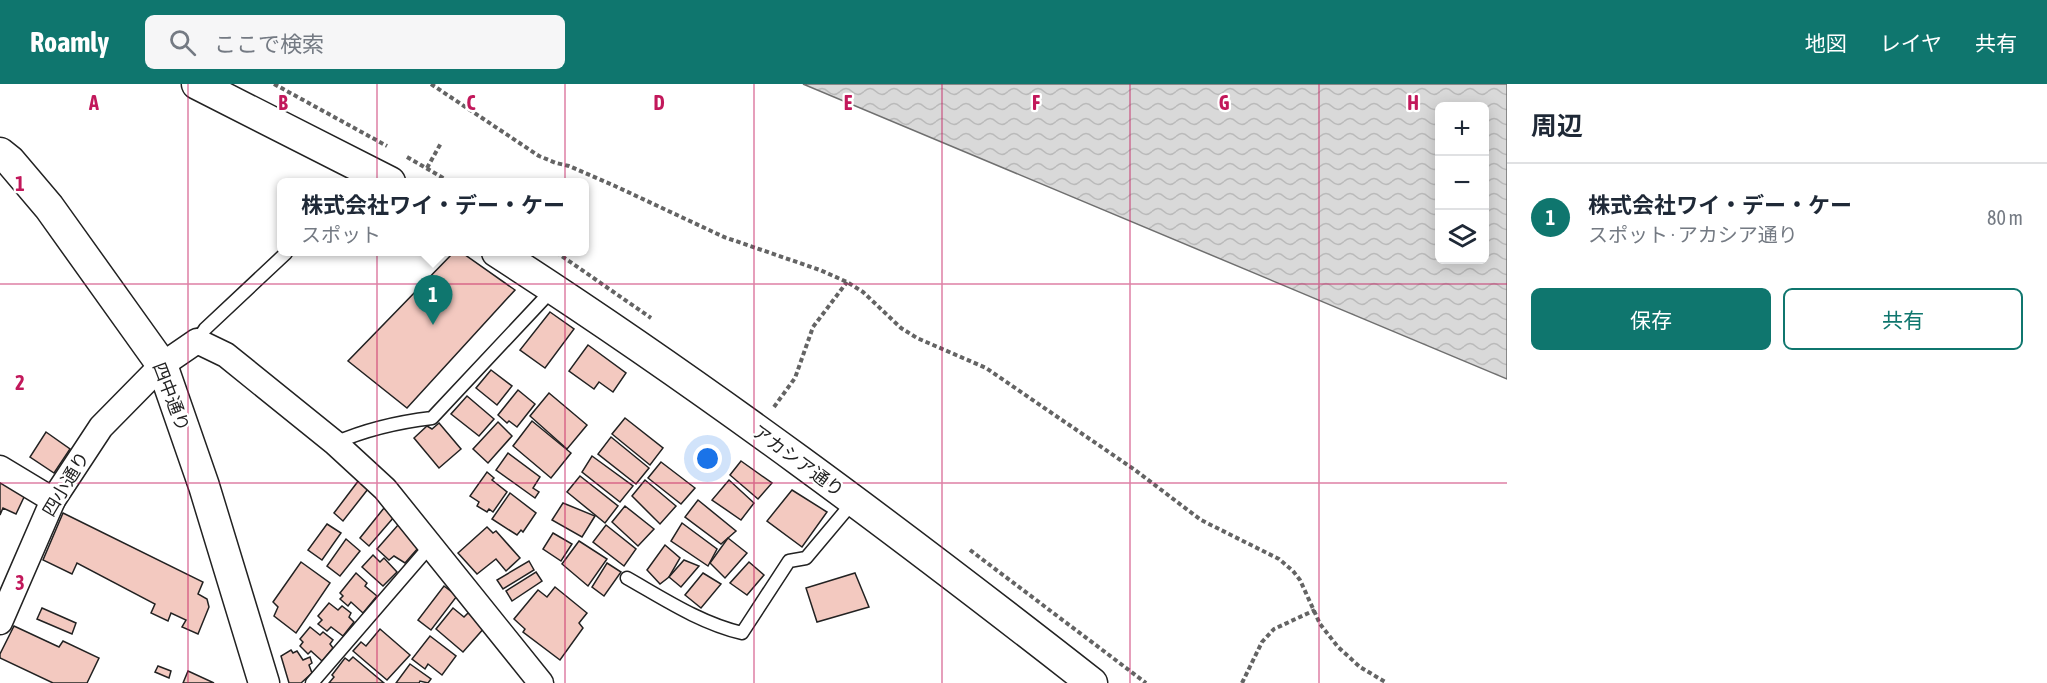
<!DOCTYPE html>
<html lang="ja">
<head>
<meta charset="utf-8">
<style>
	body { margin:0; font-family:"Asap Condensed","Noto Sans JP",sans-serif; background:#f6f6f7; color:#1f2937 }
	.controls { position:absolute; right:18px; top:18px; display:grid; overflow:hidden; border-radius:9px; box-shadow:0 3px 15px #0003 }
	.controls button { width:54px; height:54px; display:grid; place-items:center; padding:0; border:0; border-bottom:2px solid #e0e1e3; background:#fff; color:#1f2937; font:30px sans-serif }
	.you { position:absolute; left:708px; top:375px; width:21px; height:21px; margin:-15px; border:4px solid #fff; border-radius:50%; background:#1a73e8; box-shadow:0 0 0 9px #1a73e833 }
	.badge { display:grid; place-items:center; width:39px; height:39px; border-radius:50%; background:#0f766e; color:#fff; font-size:20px; font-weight:700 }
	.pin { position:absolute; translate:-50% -50px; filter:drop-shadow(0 2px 3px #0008) }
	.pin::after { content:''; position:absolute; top:32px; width:21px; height:18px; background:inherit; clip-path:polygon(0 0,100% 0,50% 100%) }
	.popup { position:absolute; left:277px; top:94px; width:312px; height:78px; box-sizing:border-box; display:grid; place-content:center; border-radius:9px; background:#fff; filter:drop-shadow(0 2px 4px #0005); font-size:20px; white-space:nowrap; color:#747a83 }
	.popup b { font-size:22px; color:#1f2937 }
	.popup::after { content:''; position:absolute; left:50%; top:100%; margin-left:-12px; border:12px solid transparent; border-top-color:#fff }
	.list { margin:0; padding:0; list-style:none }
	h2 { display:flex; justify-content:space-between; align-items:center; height:78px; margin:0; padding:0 24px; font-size:26px }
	h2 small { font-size:20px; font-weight:400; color:#747a83 }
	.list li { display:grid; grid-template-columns:39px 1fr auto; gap:18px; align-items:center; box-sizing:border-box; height:108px; padding:0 24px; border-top:2px solid #e0e1e3 }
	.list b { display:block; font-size:22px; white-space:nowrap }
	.list p { margin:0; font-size:20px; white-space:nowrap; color:#747a83 }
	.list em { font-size:20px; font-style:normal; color:#747a83 }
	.actions { display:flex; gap:12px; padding:18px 24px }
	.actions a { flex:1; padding:14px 0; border:2px solid #0f766e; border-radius:9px; text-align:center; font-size:21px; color:#0f766e }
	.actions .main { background:#0f766e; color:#fff }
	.icon { flex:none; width:33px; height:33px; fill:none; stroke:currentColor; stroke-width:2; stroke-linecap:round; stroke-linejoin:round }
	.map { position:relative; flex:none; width:1507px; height:599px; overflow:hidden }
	header { display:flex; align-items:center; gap:36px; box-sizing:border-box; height:84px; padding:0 30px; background:#0f766e; color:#fff }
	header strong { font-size:28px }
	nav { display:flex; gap:33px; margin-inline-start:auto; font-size:21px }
	.search { width:420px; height:54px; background:#f6f6f7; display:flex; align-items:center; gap:15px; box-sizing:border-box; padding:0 21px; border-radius:9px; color:#747a83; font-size:22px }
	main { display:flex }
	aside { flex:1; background:#fff }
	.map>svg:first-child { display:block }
	.water { fill:url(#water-waves); stroke:#6f6f6f; stroke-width:1.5; fill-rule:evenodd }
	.building { fill:#f3c9c0; stroke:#222; stroke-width:1.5 }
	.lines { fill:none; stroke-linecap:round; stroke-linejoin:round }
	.service-casing { stroke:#222; stroke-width:15 }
	.minor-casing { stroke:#222; stroke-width:27 }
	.tertiary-casing { stroke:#222; stroke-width:33 }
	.path { stroke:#646464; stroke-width:4; stroke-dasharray:4.5 3; stroke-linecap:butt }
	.service { stroke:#fff; stroke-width:12 }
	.minor { stroke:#fff; stroke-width:24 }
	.tertiary { stroke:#fff; stroke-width:30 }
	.grid { fill:none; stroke:#c2185b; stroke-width:1.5; stroke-opacity:0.55 }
	.labels { text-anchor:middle; stroke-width:4.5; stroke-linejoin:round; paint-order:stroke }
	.street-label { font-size:18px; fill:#222; stroke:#fff }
	.grid-label { font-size:20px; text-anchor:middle; font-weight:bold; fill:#c2185b; stroke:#fff; stroke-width:4.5; stroke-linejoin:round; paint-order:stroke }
</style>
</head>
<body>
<header>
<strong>Roamly</strong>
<div class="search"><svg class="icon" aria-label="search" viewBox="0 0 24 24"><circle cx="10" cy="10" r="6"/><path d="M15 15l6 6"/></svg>ここで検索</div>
<nav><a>地図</a><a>レイヤ</a><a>共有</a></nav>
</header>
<main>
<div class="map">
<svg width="1507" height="599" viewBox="0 0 1507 599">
	<defs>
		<pattern id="water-waves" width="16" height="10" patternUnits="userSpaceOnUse" patternTransform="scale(1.5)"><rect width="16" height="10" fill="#d9d9d9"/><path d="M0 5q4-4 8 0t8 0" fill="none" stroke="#bababa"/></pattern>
	</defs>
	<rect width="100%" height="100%" fill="#fff"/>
	<path class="water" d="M 803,0 L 1507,0 L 1507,295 ZM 1440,22 L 1484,22 L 1484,176 L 1440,176 Z"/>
	<g class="building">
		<polygon points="454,168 461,168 515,206 407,324 348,277"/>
		<polygon points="550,228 574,245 545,284 520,266"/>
		<polygon points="588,261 626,289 613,308 599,298 594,305 569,287"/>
		<polygon points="491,286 512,302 497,321 476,304"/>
		<polygon points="518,306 535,320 517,343 509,337 507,339 498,331"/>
		<polygon points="549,309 587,341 567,365 530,332"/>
		<polygon points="467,312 494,335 479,352 451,330"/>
		<polygon points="625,334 663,364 650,381 612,350"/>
		<polygon points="532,337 571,369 551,394 513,362"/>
		<polygon points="498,338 512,352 488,379 473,365"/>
		<polygon points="439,339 461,365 439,384 414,354 427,342 432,345"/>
		<polygon points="46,348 70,365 54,389 30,373"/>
		<polygon points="611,353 649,384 636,400 598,370"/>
		<polygon points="508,369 540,393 533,404 539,408 535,414 496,386"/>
		<polygon points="592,372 633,402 620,418 582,388"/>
		<polygon points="741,377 772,399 758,415 730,391"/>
		<polygon points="661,378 695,404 681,420 648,394"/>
		<polygon points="487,388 494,394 492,396 507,408 493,428 489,425 487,428 477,422 479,418 470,412"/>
		<polygon points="580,392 618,422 605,439 567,408"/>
		<polygon points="359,396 368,405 343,437 334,429"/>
		<polygon points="645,396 676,422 660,440 632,412"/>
		<polygon points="729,396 754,419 741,436 712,416"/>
		<polygon points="0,398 26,409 16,430 3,424 0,431"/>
		<polygon points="792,406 827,428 802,463 767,437"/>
		<polygon points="510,409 536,429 523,448 521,446 517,451 492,435"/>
		<polygon points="698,416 736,447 721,460 685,433"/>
		<polygon points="563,419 595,432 582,453 552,436"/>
		<polygon points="625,422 654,445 638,462 612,438"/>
		<polygon points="384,424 394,433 369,462 360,454"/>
		<polygon points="63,429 203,498 198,510 207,515 209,523 198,550 182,543 186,536 171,529 168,537 151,529 155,520 77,479 72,490 43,476"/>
		<polygon points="682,439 717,465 708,482 671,457"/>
		<polygon points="327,440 341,449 322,476 308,466"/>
		<polygon points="398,441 419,463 405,479 394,472 389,476 377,465"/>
		<polygon points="606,441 636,465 624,482 593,458"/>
		<polygon points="487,443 493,449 496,447 520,474 506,487 496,475 477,490 458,469"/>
		<polygon points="553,449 572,460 561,477 543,465"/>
		<polygon points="728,454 747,469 725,494 710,479"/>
		<polygon points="346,455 360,467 340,492 327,482"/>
		<polygon points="579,457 607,475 588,502 562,480"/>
		<polygon points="665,461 680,474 669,493 660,500 647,486"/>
		<polygon points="373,471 380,478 384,474 397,488 383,502 362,483"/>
		<polygon points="684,476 699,482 681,503 669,493"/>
		<polygon points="529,477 534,486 503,505 497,496"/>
		<polygon points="301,478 330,499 296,549 274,532 278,523 273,518"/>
		<polygon points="749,478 764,491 747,511 730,499"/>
		<polygon points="607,479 621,488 604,512 592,503"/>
		<polygon points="536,488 542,497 512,517 506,507"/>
		<polygon points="356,489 367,499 365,502 377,512 363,529 351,518 348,522 340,515 343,512 340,509"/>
		<polygon points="703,489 721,500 701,524 685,511"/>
		<polygon points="855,489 869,523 817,538 806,504"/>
		<polygon points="444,502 457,512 431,546 418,536"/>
		<polygon points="555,503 587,529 579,539 583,544 560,576 523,548 525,545 514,535 538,506 547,513"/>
		<polygon points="329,519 338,526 342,522 351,529 349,533 354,538 343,552 331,543 327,547 318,540 322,536 318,532"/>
		<polygon points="42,524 76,539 72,550 37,535"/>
		<polygon points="453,524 464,533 468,529 485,543 463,568 436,545"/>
		<polygon points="14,542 59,563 63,557 99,574 87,599 53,599 0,574 0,570"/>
		<polygon points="310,543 320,551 323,548 333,556 330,560 333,564 322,577 311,567 308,570 300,562 303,558 300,555"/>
		<polygon points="380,545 410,571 387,596 353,567 361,558 366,562"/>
		<polygon points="430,552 456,572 442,591 428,580 425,585 412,575"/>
		<polygon points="291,566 293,569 297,567 303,576 310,573 312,579 309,581 312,589 301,599 289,599 281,572"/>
		<polygon points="353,573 384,599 329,599 334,593 332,591 345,574 349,577"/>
		<polygon points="410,580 431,595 428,599 420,597 419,599 396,599"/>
		<polygon points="158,582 171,587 169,594 155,588"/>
		<polygon points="188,587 214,599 183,599"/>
	</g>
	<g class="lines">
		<g class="service-casing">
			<g id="service">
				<polyline points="197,257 205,245 286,169"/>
				<path d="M 335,359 C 367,345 398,338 432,334 L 553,205"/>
				<path d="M 627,494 C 664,515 700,539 742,549 L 789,477 L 806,474 L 853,418"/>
				<polyline points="312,599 431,461"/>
			</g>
		</g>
		<g class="minor-casing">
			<g id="minor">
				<polyline points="0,384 53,416"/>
				<polyline points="0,538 53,416 101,343 162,281 197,257 226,271 335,359 385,405 541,599"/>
			</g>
		</g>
		<g class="tertiary-casing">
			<g id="tertiary">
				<polyline points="197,0 390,98"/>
				<polyline points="0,69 10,77 49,123 162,281 204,402 264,599"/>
				<path d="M 497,168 C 702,300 899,448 1092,599"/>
			</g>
		</g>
		<g class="path">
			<polyline points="274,0 387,62"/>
			<polyline points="431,0 539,72 556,79 569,82 615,102 724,153 820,186 847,198 863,208 901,244 917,254 986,284 1135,386 1201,436 1279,475 1293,487 1300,496 1320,540 1338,563 1360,583 1387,599"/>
			<polyline points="407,73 450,98"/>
			<polyline points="427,84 441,59"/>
			<polyline points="556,168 651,234"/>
			<polyline points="774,323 795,294 813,243 847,198"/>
			<polyline points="970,466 1146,599"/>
			<polyline points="1242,599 1262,558 1274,545 1315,526"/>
		</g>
		<use href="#service" class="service"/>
		<use href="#minor" class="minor"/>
		<use href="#tertiary" class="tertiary"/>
	</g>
	<path class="grid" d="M 188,0 L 188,599M 377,0 L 377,599M 565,0 L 565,599M 754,0 L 754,599M 942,0 L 942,599M 1130,0 L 1130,599M 1319,0 L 1319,599M 0,200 L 1507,200M 0,399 L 1507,399"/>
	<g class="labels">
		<g class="street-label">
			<text transform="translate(171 313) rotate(69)" y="6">四中通り</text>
			<text transform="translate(798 377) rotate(36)" y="6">アカシア通り</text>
			<text transform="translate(66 400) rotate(-59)" y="6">四小通り</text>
		</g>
	</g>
	<g class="grid-label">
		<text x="94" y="26">A</text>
		<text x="283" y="26">B</text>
		<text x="471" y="26">C</text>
		<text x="659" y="26">D</text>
		<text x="848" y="26">E</text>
		<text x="1036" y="26">F</text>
		<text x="1224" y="26">G</text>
		<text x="1413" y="26">H</text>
		<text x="20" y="107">1</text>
		<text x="20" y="306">2</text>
		<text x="20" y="506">3</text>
	</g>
</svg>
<div class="controls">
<button>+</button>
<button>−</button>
<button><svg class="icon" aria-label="layers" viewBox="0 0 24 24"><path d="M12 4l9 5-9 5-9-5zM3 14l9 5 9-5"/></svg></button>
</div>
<div class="you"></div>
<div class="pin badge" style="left:433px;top:241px">1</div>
<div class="popup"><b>株式会社ワイ・デー・ケー</b>スポット</div>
</div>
<aside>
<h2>周辺<small></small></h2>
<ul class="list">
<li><span class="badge">1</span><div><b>株式会社ワイ・デー・ケー</b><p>スポット · アカシア通り</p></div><em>80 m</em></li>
</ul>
<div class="actions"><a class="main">保存</a><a>共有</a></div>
</aside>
</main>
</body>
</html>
